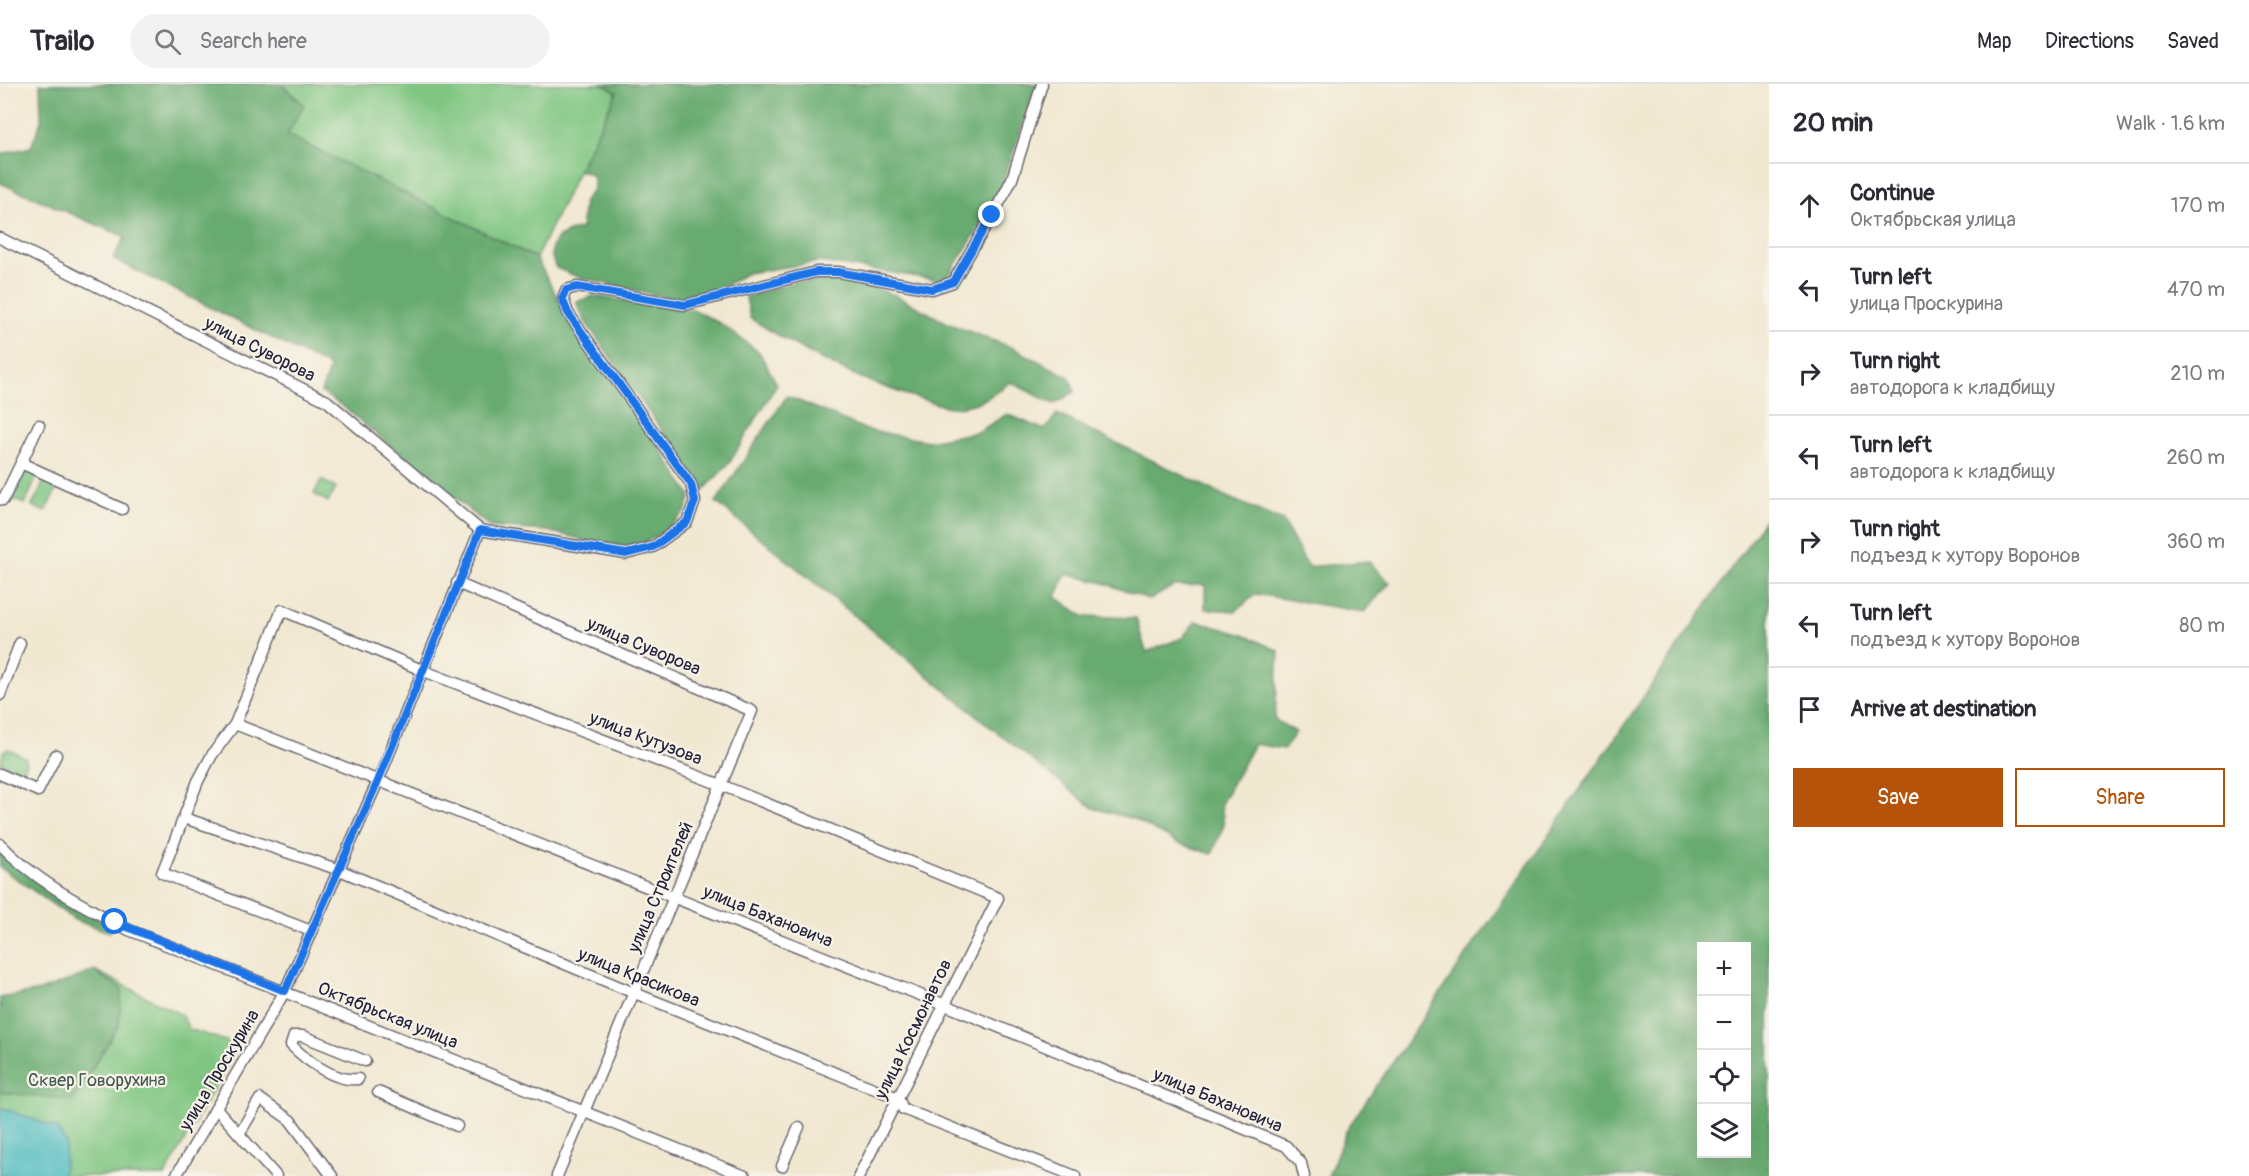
<!DOCTYPE html>
<html lang="en">
<head>
<meta charset="utf-8">
<style>
	body { margin:0; font-family:Pangolin,sans-serif; background:#f2f2f3; color:#2b2b33 }
	.controls { position:absolute; right:18px; bottom:18px; display:grid; overflow:hidden; border-radius:0px; box-shadow:0 6px 24px #0002 }
	.controls button { width:54px; height:54px; display:grid; place-items:center; padding:0; border:0; border-bottom:2px solid #e1e1e2; background:#fff; color:#2b2b33; font:30px sans-serif }
	.stop { position:absolute; width:18px; height:18px; margin:-14px; border:4px solid #1a73e8; border-radius:50%; background:#fff }
	.stop.end { background:#1a73e8; border-color:#fff; box-shadow:0 2px 6px #0008 }
	.list { margin:0; padding:0; list-style:none }
	h2 { display:flex; justify-content:space-between; align-items:center; height:78px; margin:0; padding:0 24px; font-size:26px }
	h2 small { font-size:20px; font-weight:400; color:#7c7c81 }
	.list li { display:grid; grid-template-columns:39px 1fr auto; gap:18px; align-items:center; box-sizing:border-box; height:84px; padding:0 24px; border-top:2px solid #e1e1e2 }
	.list b { display:block; font-size:22px; white-space:nowrap }
	.list p { margin:0; font-size:20px; white-space:nowrap; color:#7c7c81 }
	.list em { font-size:20px; font-style:normal; color:#7c7c81 }
	.actions { display:flex; gap:12px; padding:18px 24px }
	.actions a { flex:1; padding:14px 0; border:2px solid #b45309; border-radius:0px; text-align:center; font-size:21px; color:#b45309 }
	.actions .main { background:#b45309; color:#fff }
	.icon { flex:none; width:33px; height:33px; fill:none; stroke:currentColor; stroke-width:2; stroke-linecap:round; stroke-linejoin:round }
	.map { position:relative; flex:none; width:1769px; height:1092px; overflow:hidden }
	header { display:flex; align-items:center; gap:36px; box-sizing:border-box; height:84px; padding:0 30px; background:#fff; border-bottom:2px solid #e1e1e2 }
	header strong { font-size:28px }
	nav { display:flex; gap:33px; margin-inline-start:auto; font-size:21px }
	.search { width:420px; height:54px; background:#f2f2f3; display:flex; align-items:center; gap:15px; box-sizing:border-box; padding:0 21px; border-radius:33px; color:#7c7c81; font-size:22px }
	main { display:flex }
	aside { flex:1; background:#fff }
	.map>svg:first-child { display:block }
	.green { fill:#80c682; stroke:#51745e; stroke-width:1.5 }
	.forest { fill:#68ab70; stroke:#456656; stroke-width:1.5; fill-rule:evenodd }
	.water { fill:#49b9bf; stroke:#366e7d; stroke-width:1.5 }
	.lines { fill:none; stroke-linecap:round; stroke-linejoin:round }
	.minor-casing { stroke:#6a6770; stroke-width:13 }
	.minor { stroke:#fff; stroke-width:10 }
	.route { stroke:#1a73e8; stroke-width:8 }
	.labels { text-anchor:middle; stroke-width:4.5; stroke-linejoin:round; paint-order:stroke }
	.street-label { font-size:18px; fill:#22223b; stroke:#f7f3e8 }
	.park-label { font-size:18px; fill:#435b54; stroke:#f7f3e8 }
</style>
</head>
<body>
<header>
<strong>Trailo</strong>
<div class="search"><svg class="icon" aria-label="search" viewBox="0 0 24 24"><circle cx="10" cy="10" r="6"/><path d="M15 15l6 6"/></svg>Search here</div>
<nav><a>Map</a><a>Directions</a><a>Saved</a></nav>
</header>
<main>
<div class="map">
<svg width="1769" height="1092" viewBox="0 0 1769 1092">
	<rect width="100%" height="100%" fill="#f7f3e8"/>
	<filter id="ink" filterUnits="userSpaceOnUse"><feTurbulence type="fractalNoise" baseFrequency=".0167" numOctaves="2"/><feDisplacementMap in="SourceGraphic" scale="12" xChannelSelector="R" yChannelSelector="G"/><feConvolveMatrix kernelMatrix="1 2 1 2 8 2 1 2 1" color-interpolation-filters="sRGB"/></filter>
	<filter id="wash" filterUnits="userSpaceOnUse"><feTurbulence type="fractalNoise" baseFrequency=".008" numOctaves="4" result="noise"/><feDisplacementMap in="SourceGraphic" scale="24" xChannelSelector="R" yChannelSelector="G"/><feGaussianBlur stdDeviation="1.35" result="paint"/><feColorMatrix in="noise" values="0 0 0 0 0 0 0 0 0 0 0 0 0 0 0 0 0 1.4 0 .05"/><feComposite in="paint" operator="in"/></filter>
	<g filter="url(#wash)">
		<rect width="100%" height="100%" fill="#f1e8d1"/>
		<g class="green">
			<polygon points="283,0 602,0 617,7 536,174 286,51 304,21"/>
			<polygon points="27,385 38,390 25,420 13,415"/>
			<polygon points="45,396 58,402 45,428 32,422"/>
			<polygon points="321,396 336,404 328,418 314,410"/>
			<polygon points="8,665 26,674 25,685 18,686 1,679 3,667"/>
			<polygon points="94,886 182,931 189,945 238,961 165,1092 0,1092 0,945"/>
		</g>
		<g class="forest">
			<polygon points="40,0 280,0 304,21 287,51 536,174 575,245 646,342 691,412 685,428 665,447 636,464 597,459 547,447 490,443 341,321 321,308 330,283 113,175 125,153 0,99 0,70 31,63 41,37"/>
			<path d="M 602,0 L 1037,0 L 996,118 L 945,197 L 820,178 L 747,189 L 705,213 L 669,214 L 578,193 L 556,184 C 544,159 558,150 581,144 L 584,117 L 594,104 L 592,91 L 579,86 L 617,8 Z"/>
			<path d="M 848,196 L 895,211 L 947,239 L 1013,264 L 1069,293 L 1075,308 L 1054,320 L 1010,298 C 993,312 976,323 952,323 C 943,323 931,317 921,315 C 861,298 803,268 750,234 L 746,213 L 794,198 Z"/>
			<polygon points="593,212 695,226 721,240 759,268 777,300 730,378 702,408 698,398 584,236 576,218"/>
			<polygon points="787,312 867,346 928,357 978,348 1007,330 1045,346 1057,330 1227,413 1283,437 1308,483 1368,477 1390,499 1364,528 1256,510 1236,527 1205,525 1205,501 1173,502 1150,516 1101,498 1066,490 1056,513 1083,532 1136,534 1146,568 1182,554 1196,537 1244,551 1279,567 1275,636 1296,648 1284,665 1254,660 1221,720 1224,741 1212,770 1178,759 1134,735 1093,724 989,642 716,418"/>
			<path d="M 1769,430 L 1769,1092 L 1328,1092 L 1347,1045 ZM 1702,862 L 1746,862 L 1746,1070 L 1702,1070 Z"/>
			<polygon points="0,766 82,826 114,844 109,848 75,836 0,783"/>
			<polygon points="94,887 122,905 119,941 73,1016 0,1008 0,914 40,907"/>
		</g>
		<polygon class="water" points="0,1023 57,1044 66,1059 63,1092 0,1092"/>
	</g>
	<g filter="url(#ink)">
		<g class="lines">
			<g class="minor-casing">
				<g id="minor">
					<polyline points="0,154 327,317 480,446"/>
					<polyline points="39,341 21,379 122,425"/>
					<polyline points="0,415 3,416 21,379"/>
					<polyline points="457,499 752,627 557,1092"/>
					<polyline points="0,611 20,559"/>
					<polyline points="235,640 943,920 1286,1062 1301,1079 1304,1092"/>
					<polyline points="0,690 38,707 56,671"/>
					<polyline points="184,734 337,785 632,908 898,1014 903,1025 1075,1092"/>
					<path d="M 0,760 C 36,798 84,822 129,846 L 745,1092"/>
					<polyline points="311,847 162,789 198,697 212,671 235,640 282,526 424,587 721,701 998,814 859,1092"/>
					<path d="M 358,995 C 335,998 307,977 291,961 L 294,952 L 303,952 L 365,977"/>
					<polyline points="378,1008 457,1042"/>
					<polyline points="216,1024 276,1092"/>
					<polyline points="239,1050 260,1015 290,1036 332,1092"/>
					<polyline points="782,1082 799,1043"/>
					<polyline points="176,1092 285,907 378,697 480,446 626,470 653,463 687,438 695,417 691,400 568,229 563,214 566,206 577,203 685,221 816,188 838,188 932,205 953,198 1005,109 1012,95 1042,0"/>
				</g>
			</g>
			<use href="#minor" class="minor"/>
		</g>
	</g>
	<g class="lines" filter="url(#ink)">
		<polyline class="route" points="115,838 285,907 378,697 480,446 626,470 653,463 687,438 695,417 691,400 568,229 562,214 566,206 577,203 685,221 816,188 838,188 932,205 953,198 992,131"/>
	</g>
	<g class="labels">
		<g class="street-label">
			<text transform="translate(260 265) rotate(27)" y="6">улица Суворова</text>
			<text transform="translate(644 562) rotate(23)" y="6">улица Суворова</text>
			<text transform="translate(646 654) rotate(21)" y="6">улица Кутузова</text>
			<text transform="translate(660 803) rotate(-67)" y="6">улица Строителей</text>
			<text transform="translate(768 832) rotate(22)" y="6">улица Бахановича</text>
			<text transform="translate(639 893) rotate(22)" y="6">улица Красикова</text>
			<text transform="translate(388 931) rotate(22)" y="6">Октябрьская улица</text>
			<text transform="translate(913 945) rotate(-64)" y="6">улица Космонавтов</text>
			<text transform="translate(219 986) rotate(-59)" y="6">улица Проскурина</text>
			<text transform="translate(1218 1016) rotate(23)" y="6">улица Бахановича</text>
		</g>
		<g class="park-label">
			<text x="97" y="1002">Сквер Говорухина</text>
		</g>
	</g>
</svg>
<div class="controls">
<button>+</button>
<button>−</button>
<button><svg class="icon" aria-label="locate" viewBox="0 0 24 24"><circle cx="12" cy="12" r="6"/><path d="M12 2v4M12 18v4M2 12h4M18 12h4"/></svg></button>
<button><svg class="icon" aria-label="layers" viewBox="0 0 24 24"><path d="M12 4l9 5-9 5-9-5zM3 14l9 5 9-5"/></svg></button>
</div>
<div class="stop" style="left:115px;top:838px"></div>
<div class="stop end" style="left:992px;top:131px"></div>
</div>
<aside>
<h2>20 min<small>Walk · 1.6 km</small></h2>
<ul class="list">
<li><svg class="icon" aria-label="ahead" viewBox="0 0 24 24"><path d="M12 20V5M6 11l6-6 6 6"/></svg><div><b>Continue</b><p>Октябрьская улица</p></div><em>170 m</em></li>
<li><svg class="icon" aria-label="left" viewBox="0 0 24 24"><path d="M17 20v-9H6M10 6l-5 5 5 5"/></svg><div><b>Turn left</b><p>улица Проскурина</p></div><em>470 m</em></li>
<li><svg class="icon" aria-label="right" viewBox="0 0 24 24"><path d="M7 20v-9h11M14 6l5 5-5 5"/></svg><div><b>Turn right</b><p>автодорога к кладбищу</p></div><em>210 m</em></li>
<li><svg class="icon" aria-label="left" viewBox="0 0 24 24"><path d="M17 20v-9H6M10 6l-5 5 5 5"/></svg><div><b>Turn left</b><p>автодорога к кладбищу</p></div><em>260 m</em></li>
<li><svg class="icon" aria-label="right" viewBox="0 0 24 24"><path d="M7 20v-9h11M14 6l5 5-5 5"/></svg><div><b>Turn right</b><p>подъезд к хутору Воронов</p></div><em>360 m</em></li>
<li><svg class="icon" aria-label="left" viewBox="0 0 24 24"><path d="M17 20v-9H6M10 6l-5 5 5 5"/></svg><div><b>Turn left</b><p>подъезд к хутору Воронов</p></div><em>80 m</em></li>
<li><svg class="icon" aria-label="arrive" viewBox="0 0 24 24"><path d="M6 21V4h12l-3 4 3 4H6"/></svg><div><b>Arrive at destination</b></div></li>
</ul>
<div class="actions"><a class="main">Save</a><a>Share</a></div>
</aside>
</main>
</body>
</html>
